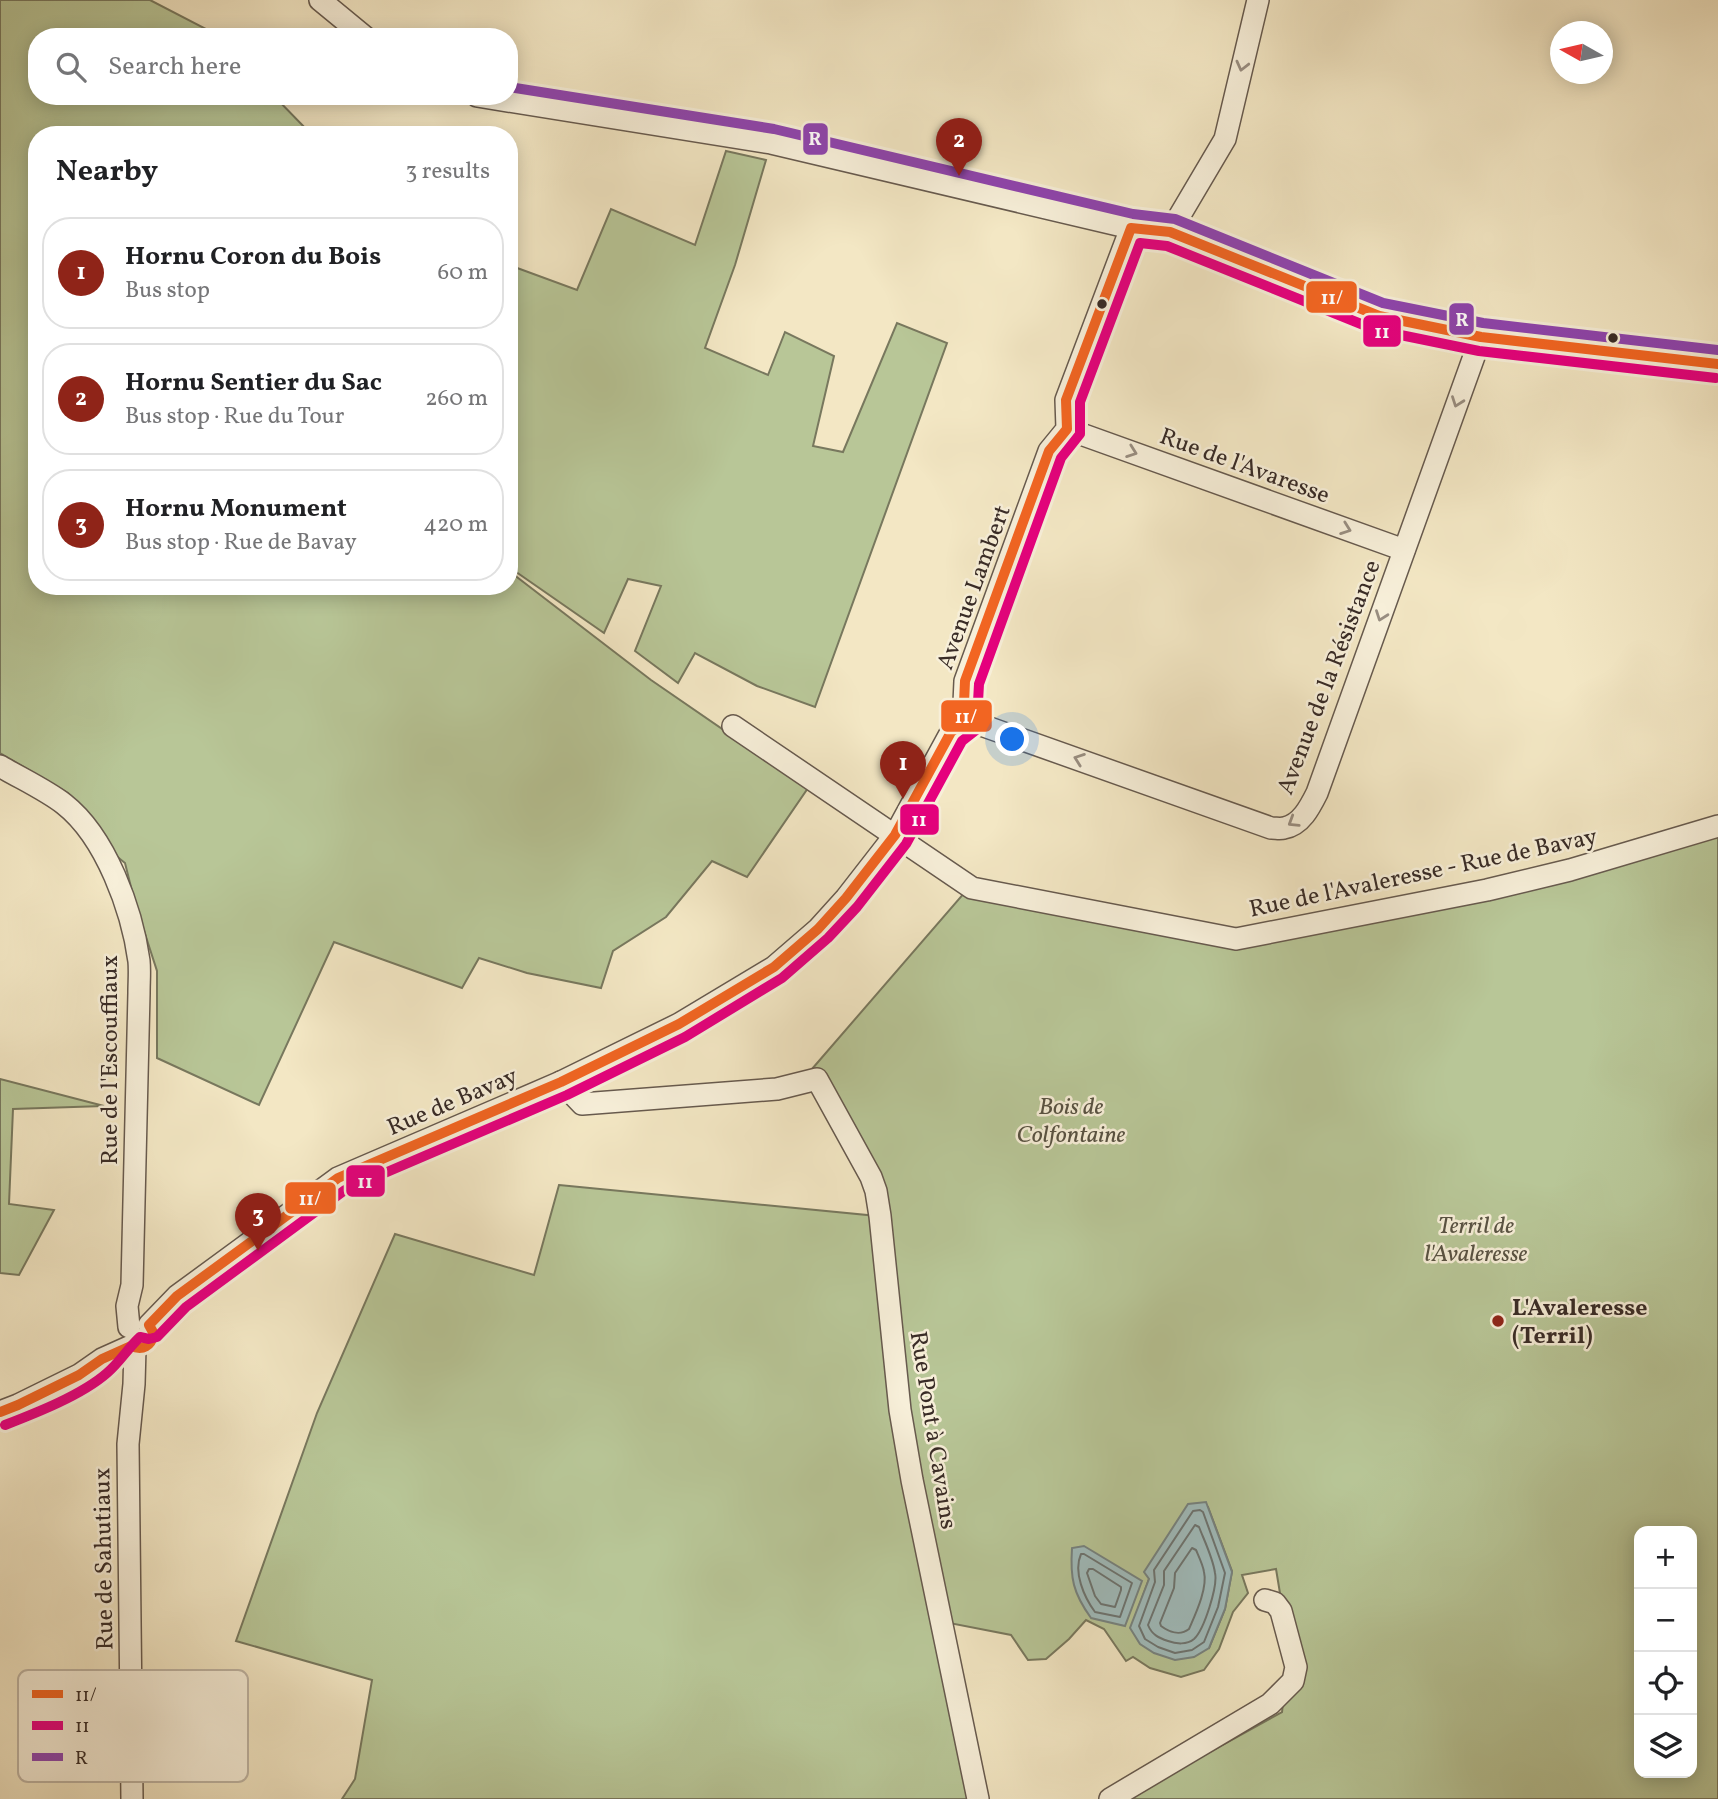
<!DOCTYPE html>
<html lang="en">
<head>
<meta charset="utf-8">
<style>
	body { margin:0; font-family:Vollkorn,serif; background:#f2f2f2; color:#202124 }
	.controls { position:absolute; right:21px; bottom:21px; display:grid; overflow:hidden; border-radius:14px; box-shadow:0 4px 18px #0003 }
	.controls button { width:63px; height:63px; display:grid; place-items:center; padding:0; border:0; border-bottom:2px solid #e0e0e0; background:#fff; color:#202124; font:35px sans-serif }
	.compass { position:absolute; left:1550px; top:21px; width:63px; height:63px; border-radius:50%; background:#fff; box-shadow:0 4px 18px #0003; rotate:278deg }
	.you { position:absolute; left:1013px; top:740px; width:24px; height:24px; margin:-18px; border:5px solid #fff; border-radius:50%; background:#1a73e8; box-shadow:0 0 0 10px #1a73e833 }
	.badge { display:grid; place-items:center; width:46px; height:46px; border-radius:50%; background:#8f2418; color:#fff; font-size:23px; font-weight:700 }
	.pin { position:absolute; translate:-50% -58px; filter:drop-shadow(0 2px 4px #0008) }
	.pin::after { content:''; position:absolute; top:37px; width:24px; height:21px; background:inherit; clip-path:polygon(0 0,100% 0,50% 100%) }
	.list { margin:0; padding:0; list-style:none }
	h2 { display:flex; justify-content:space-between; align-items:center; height:91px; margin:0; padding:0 28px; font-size:30px }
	h2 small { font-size:23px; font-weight:400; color:#757577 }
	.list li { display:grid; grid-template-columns:46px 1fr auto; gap:21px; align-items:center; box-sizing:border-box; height:112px; margin:0 14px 14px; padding:0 14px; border:2px solid #e0e0e0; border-radius:28px }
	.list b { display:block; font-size:26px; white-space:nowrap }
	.list p { margin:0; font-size:23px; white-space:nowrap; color:#757577 }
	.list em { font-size:23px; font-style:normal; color:#757577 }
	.icon { flex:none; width:38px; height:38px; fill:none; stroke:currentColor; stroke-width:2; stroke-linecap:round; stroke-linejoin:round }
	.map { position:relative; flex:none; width:1718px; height:1799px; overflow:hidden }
	.search { position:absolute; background:#fff; box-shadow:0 4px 18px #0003; left:28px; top:28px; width:490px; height:77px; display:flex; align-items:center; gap:18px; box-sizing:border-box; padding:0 24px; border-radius:28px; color:#757577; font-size:26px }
	.panel { position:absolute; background:#fff; box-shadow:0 4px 18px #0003; left:28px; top:126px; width:490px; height:469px; border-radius:28px }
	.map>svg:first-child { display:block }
	.green { fill:#b8c697; stroke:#78785e; stroke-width:2; fill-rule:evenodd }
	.water { fill:#a0bdbe; stroke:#768381; stroke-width:2 }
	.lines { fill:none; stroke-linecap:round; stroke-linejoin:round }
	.shore { stroke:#6c7472; stroke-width:2 }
	.minor-casing { stroke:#675a4e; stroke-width:24 }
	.minor { stroke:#f7efd9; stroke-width:21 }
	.bus-1-casing { stroke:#f7efd9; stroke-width:16 }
	.bus-2-casing { stroke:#f7efd9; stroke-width:16 }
	.bus-3-casing { stroke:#f7efd9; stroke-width:16 }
	.bus-1 { stroke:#f26522; stroke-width:10 }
	.bus-2 { stroke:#e5007d; stroke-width:10 }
	.bus-3 { stroke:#8e44ad; stroke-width:10 }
	.oneway { stroke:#988d80 }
	.bus-dot { fill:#382b26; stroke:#f7efd9; stroke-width:2.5 }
	.poi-dot { fill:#8f2418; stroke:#f7efd9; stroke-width:2.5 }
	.labels { text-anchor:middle; stroke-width:5; stroke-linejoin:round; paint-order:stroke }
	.street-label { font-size:24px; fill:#382b26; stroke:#f7efd9 }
	.park-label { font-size:24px; font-style:italic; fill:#585242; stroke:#f7efd9 }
	.poi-label { font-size:24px; font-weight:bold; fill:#382b26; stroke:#f7efd9; text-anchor:start }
	.key { fill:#f7efd9; stroke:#beb4a3; stroke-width:2 }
	.key-label { font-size:19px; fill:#382b26 }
	.line-badge { stroke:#f7efd9; stroke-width:2.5 }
	.badge-label { font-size:19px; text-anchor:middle; font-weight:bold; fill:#fff }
</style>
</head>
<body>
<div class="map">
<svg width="1718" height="1799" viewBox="0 0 1718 1799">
	<rect width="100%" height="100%" fill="#f3e7c4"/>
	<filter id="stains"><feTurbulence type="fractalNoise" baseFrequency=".00286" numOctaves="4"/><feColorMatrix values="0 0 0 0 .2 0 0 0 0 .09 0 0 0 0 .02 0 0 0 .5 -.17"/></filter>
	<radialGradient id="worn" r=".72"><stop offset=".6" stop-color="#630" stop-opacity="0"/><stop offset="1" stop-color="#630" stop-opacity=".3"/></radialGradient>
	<g class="green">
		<polygon points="0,0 150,0 208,30 215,37 37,37 37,96 274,96 312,135 37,135 37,586 509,586 509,571 651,680 808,788 747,877 712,861 666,917 613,951 601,988 527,973 479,958 462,988 334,942 259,1105 157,1058 157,971 135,903 125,863 109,850 89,815 68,793 0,753"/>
		<polygon points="726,151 766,160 735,265 705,348 768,375 785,332 834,356 813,446 843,452 897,323 947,343 815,707 757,686 695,653 678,683 635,651 661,586 628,579 604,633 509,567 509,265 577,290 611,209 695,245"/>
		<path d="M 1718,836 L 1718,1799 L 1125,1799 L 1282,1712 L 1284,1695 L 1295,1684 L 1276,1569 L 1242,1575 L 1248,1593 L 1233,1612 L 1219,1649 L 1204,1670 L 1181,1677 L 1150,1668 L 1133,1657 L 1126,1661 L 1104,1629 L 1086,1620 L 1069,1639 L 1046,1659 L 1028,1660 L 1011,1635 L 944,1622 L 916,1485 L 875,1184 L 812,1069 L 971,885 L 1238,948 ZM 1208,1507 L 1232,1571 L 1225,1609 L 1209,1648 L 1131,1628 L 1149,1579 L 1190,1509 ZM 1639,1531 L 1692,1531 L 1692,1773 L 1639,1773 Z"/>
		<polygon points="0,1079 104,1106 13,1109 9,1204 54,1210 19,1275 0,1273"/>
		<polygon points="559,1185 877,1216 974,1799 342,1799 355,1779 372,1680 236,1641 317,1413 395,1234 534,1275"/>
	</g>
	<g class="water">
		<polygon points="1206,1502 1232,1572 1225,1609 1209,1648 1194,1657 1175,1660 1154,1653 1140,1644 1130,1628 1149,1579 1144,1572 1188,1504"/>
		<path d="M 1084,1546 L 1142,1581 L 1125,1626 L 1091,1618 C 1073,1593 1070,1578 1072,1548 Z"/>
	</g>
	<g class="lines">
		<g class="shore">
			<polygon points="1193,1511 1200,1510 1203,1512 1225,1573 1218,1607 1204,1642 1192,1650 1175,1653 1158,1647 1145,1639 1139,1626 1155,1582 1154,1570"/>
			<path d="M 1195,1525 L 1199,1527 C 1204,1540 1213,1558 1215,1573 C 1218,1586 1204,1630 1194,1639 C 1187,1645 1176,1644 1168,1641 C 1159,1638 1152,1635 1148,1625 L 1164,1585 L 1164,1571 Z"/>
			<path d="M 1192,1548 L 1196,1550 C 1199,1557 1203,1565 1204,1572 C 1208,1588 1195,1615 1189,1629 C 1180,1636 1169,1632 1161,1626 L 1160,1623 L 1174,1588 L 1175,1573 Z"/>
			<path d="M 1081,1554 L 1084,1554 L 1132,1583 L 1120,1617 L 1095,1612 C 1084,1597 1073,1572 1081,1554 Z"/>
			<polygon points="1089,1569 1093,1569 1121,1587 1121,1590 1115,1607 1101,1604 1095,1596 1087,1573"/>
		</g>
		<g class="minor-casing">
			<g id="minor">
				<polyline points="320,0 365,37"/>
				<polyline points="477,96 771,143 1131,228 1170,232 1379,316 1481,337 1718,364"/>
				<polyline points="1170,232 1225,139 1258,0"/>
				<polyline points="1067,429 1404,550"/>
				<path d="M 967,720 L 1271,828 C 1276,828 1280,829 1284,828 C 1301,825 1310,807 1317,793 L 1481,337"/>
				<polyline points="733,726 972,888 1236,939 1487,890 1570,870 1718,826"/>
				<path d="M 0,766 C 20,778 46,790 64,804 C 106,837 132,910 139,961 C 140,971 139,982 139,993 L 132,1285 L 127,1306 L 129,1327"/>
				<polyline points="561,1082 582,1104 777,1089 817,1079 871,1177 876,1191 880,1216 900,1410 912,1480 978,1799"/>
				<polyline points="149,1325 177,1296 338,1178 561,1082 679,1024 774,967 818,929 846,898 895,835 951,732 967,720 964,703 965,681 1049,451 1067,429 1066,400 1131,228"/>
				<polyline points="0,1412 18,1405 79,1375 102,1359 131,1346"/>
				<polyline points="132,1799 128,1444 134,1384 135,1348"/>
				<polyline points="1110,1799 1270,1704 1293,1681 1296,1667 1281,1611 1275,1603 1265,1600"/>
			</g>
		</g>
		<use href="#minor" class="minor"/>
		<g class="bus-1-casing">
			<path id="bus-1" d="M 0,1412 L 18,1405 L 79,1375 L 102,1359 L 131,1346 C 143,1351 151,1346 154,1334 L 149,1325 L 177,1296 L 338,1178 L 561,1082 L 679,1024 L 774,967 L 818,929 L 846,898 L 895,835 L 951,732 L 967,720 L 964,703 L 965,681 L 1049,451 L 1067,429 L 1066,400 L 1131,228 L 1170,232 L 1379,316 L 1481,337 L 1718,364"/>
		</g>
		<g class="bus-2-casing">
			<path id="bus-2" d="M 5,1425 C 36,1413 82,1395 107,1373 C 120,1362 128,1348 140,1337 L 149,1339 L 157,1337 L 186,1307 L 345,1190 L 567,1095 L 685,1037 L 782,978 L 828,938 L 857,907 L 906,844 L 962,741 L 976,730 L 980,724 L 978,702 L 979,684 L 1061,458 L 1080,434 L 1080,402 L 1140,243 L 1167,246 L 1376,330 L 1479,351 L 1716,378"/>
		</g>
		<g class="bus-3-casing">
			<polyline id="bus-3" points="509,87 774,129 1133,214 1175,219 1383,303 1483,323 1718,350"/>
		</g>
		<use href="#bus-1" class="bus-1"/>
		<use href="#bus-2" class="bus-2"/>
		<use href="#bus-3" class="bus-3"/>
	</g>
	<defs><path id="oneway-chevron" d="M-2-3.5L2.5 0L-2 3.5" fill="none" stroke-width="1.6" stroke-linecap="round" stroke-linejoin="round" transform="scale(1.75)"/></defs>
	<g class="oneway">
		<use href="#oneway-chevron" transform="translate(1242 66) rotate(104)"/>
		<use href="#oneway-chevron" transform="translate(1457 402) rotate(110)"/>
		<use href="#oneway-chevron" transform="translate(1132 452) rotate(20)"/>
		<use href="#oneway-chevron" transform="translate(1346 529) rotate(20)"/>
		<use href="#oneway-chevron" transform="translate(1381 616) rotate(110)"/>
		<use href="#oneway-chevron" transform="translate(1079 759) rotate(-160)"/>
		<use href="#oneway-chevron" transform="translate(1293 822) rotate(148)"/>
	</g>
	<g class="bus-dot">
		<circle cx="1102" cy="304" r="6"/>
		<circle cx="1613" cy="338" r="6"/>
	</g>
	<circle class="poi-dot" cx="1498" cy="1321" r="7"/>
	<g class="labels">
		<g class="street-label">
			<text transform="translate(1245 465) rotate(20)" y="8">Rue de l'Avaresse</text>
			<text transform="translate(973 587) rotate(-70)" y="8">Avenue Lambert</text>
			<text transform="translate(1328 677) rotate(-69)" y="8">Avenue de la Résistance</text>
			<text transform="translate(1423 872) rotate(-12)" y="8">Rue de l'Avaleresse - Rue de Bavay</text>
			<text transform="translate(109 1060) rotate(-90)" y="8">Rue de l'Escouffiaux</text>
			<text transform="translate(452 1101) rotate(-23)" y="8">Rue de Bavay</text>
			<text transform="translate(934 1430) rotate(81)" y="8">Rue Pont à Cavains</text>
			<text transform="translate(103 1559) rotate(-91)" y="8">Rue de Sahutiaux</text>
		</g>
		<g class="park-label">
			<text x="1071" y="1114">Bois de<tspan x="1071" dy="28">Colfontaine</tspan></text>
			<text x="1476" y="1233">Terril de<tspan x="1476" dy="28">l'Avaleresse</tspan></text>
		</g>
		<g class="poi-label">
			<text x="1512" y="1315">L'Avaleresse<tspan x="1512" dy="28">(Terril)</tspan></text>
		</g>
	</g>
	<rect x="18" y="1670" width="230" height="112" rx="10" class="key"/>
	<rect x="32" y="1690" width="31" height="8" fill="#f26522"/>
	<rect x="32" y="1721" width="31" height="9" fill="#e5007d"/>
	<rect x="32" y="1753" width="31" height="8" fill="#8e44ad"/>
	<g class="key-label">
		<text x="75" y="1701">11/</text>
		<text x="75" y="1732">11</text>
		<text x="75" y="1764">R</text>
	</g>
	<g class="line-badge">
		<rect x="802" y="122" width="27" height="34" rx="7" fill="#8e44ad"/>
		<rect x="1305" y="280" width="53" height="34" rx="7" fill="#f26522"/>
		<rect x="1448" y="302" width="27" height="34" rx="7" fill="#8e44ad"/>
		<rect x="1362" y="314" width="40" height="34" rx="7" fill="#e5007d"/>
		<rect x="940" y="699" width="53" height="34" rx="7" fill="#f26522"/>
		<rect x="899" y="803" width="41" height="33" rx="7" fill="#e5007d"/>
		<rect x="345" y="1164" width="41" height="34" rx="7" fill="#e5007d"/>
		<rect x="284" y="1181" width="53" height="34" rx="7" fill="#f26522"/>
	</g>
	<g class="badge-label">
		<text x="815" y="145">R</text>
		<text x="1332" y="304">11/</text>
		<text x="1462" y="326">R</text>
		<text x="1382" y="338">11</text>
		<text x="966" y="723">11/</text>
		<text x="919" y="826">11</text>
		<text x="365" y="1188">11</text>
		<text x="310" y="1205">11/</text>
	</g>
	<rect width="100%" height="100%" filter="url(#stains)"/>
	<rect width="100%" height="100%" fill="url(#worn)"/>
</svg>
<div class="controls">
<button>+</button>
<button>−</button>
<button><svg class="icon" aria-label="locate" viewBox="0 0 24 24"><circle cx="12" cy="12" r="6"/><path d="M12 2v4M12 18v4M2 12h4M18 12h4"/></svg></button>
<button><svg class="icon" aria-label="layers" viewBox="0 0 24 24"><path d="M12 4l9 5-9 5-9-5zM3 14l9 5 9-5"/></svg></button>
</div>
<svg class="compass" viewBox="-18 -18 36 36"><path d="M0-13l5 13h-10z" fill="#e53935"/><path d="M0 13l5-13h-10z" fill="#757577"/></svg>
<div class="you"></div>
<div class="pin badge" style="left:903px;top:799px">1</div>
<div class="pin badge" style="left:959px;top:176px">2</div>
<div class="pin badge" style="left:258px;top:1251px">3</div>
<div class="search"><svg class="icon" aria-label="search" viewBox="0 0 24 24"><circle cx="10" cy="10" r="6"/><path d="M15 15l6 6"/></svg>Search here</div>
<section class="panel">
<h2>Nearby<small>3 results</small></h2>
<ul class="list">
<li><span class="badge">1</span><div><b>Hornu Coron du Bois</b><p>Bus stop</p></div><em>60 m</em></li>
<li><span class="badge">2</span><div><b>Hornu Sentier du Sac</b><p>Bus stop · Rue du Tour</p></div><em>260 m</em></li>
<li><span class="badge">3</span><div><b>Hornu Monument</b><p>Bus stop · Rue de Bavay</p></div><em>420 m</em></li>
</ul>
</section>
</div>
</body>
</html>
